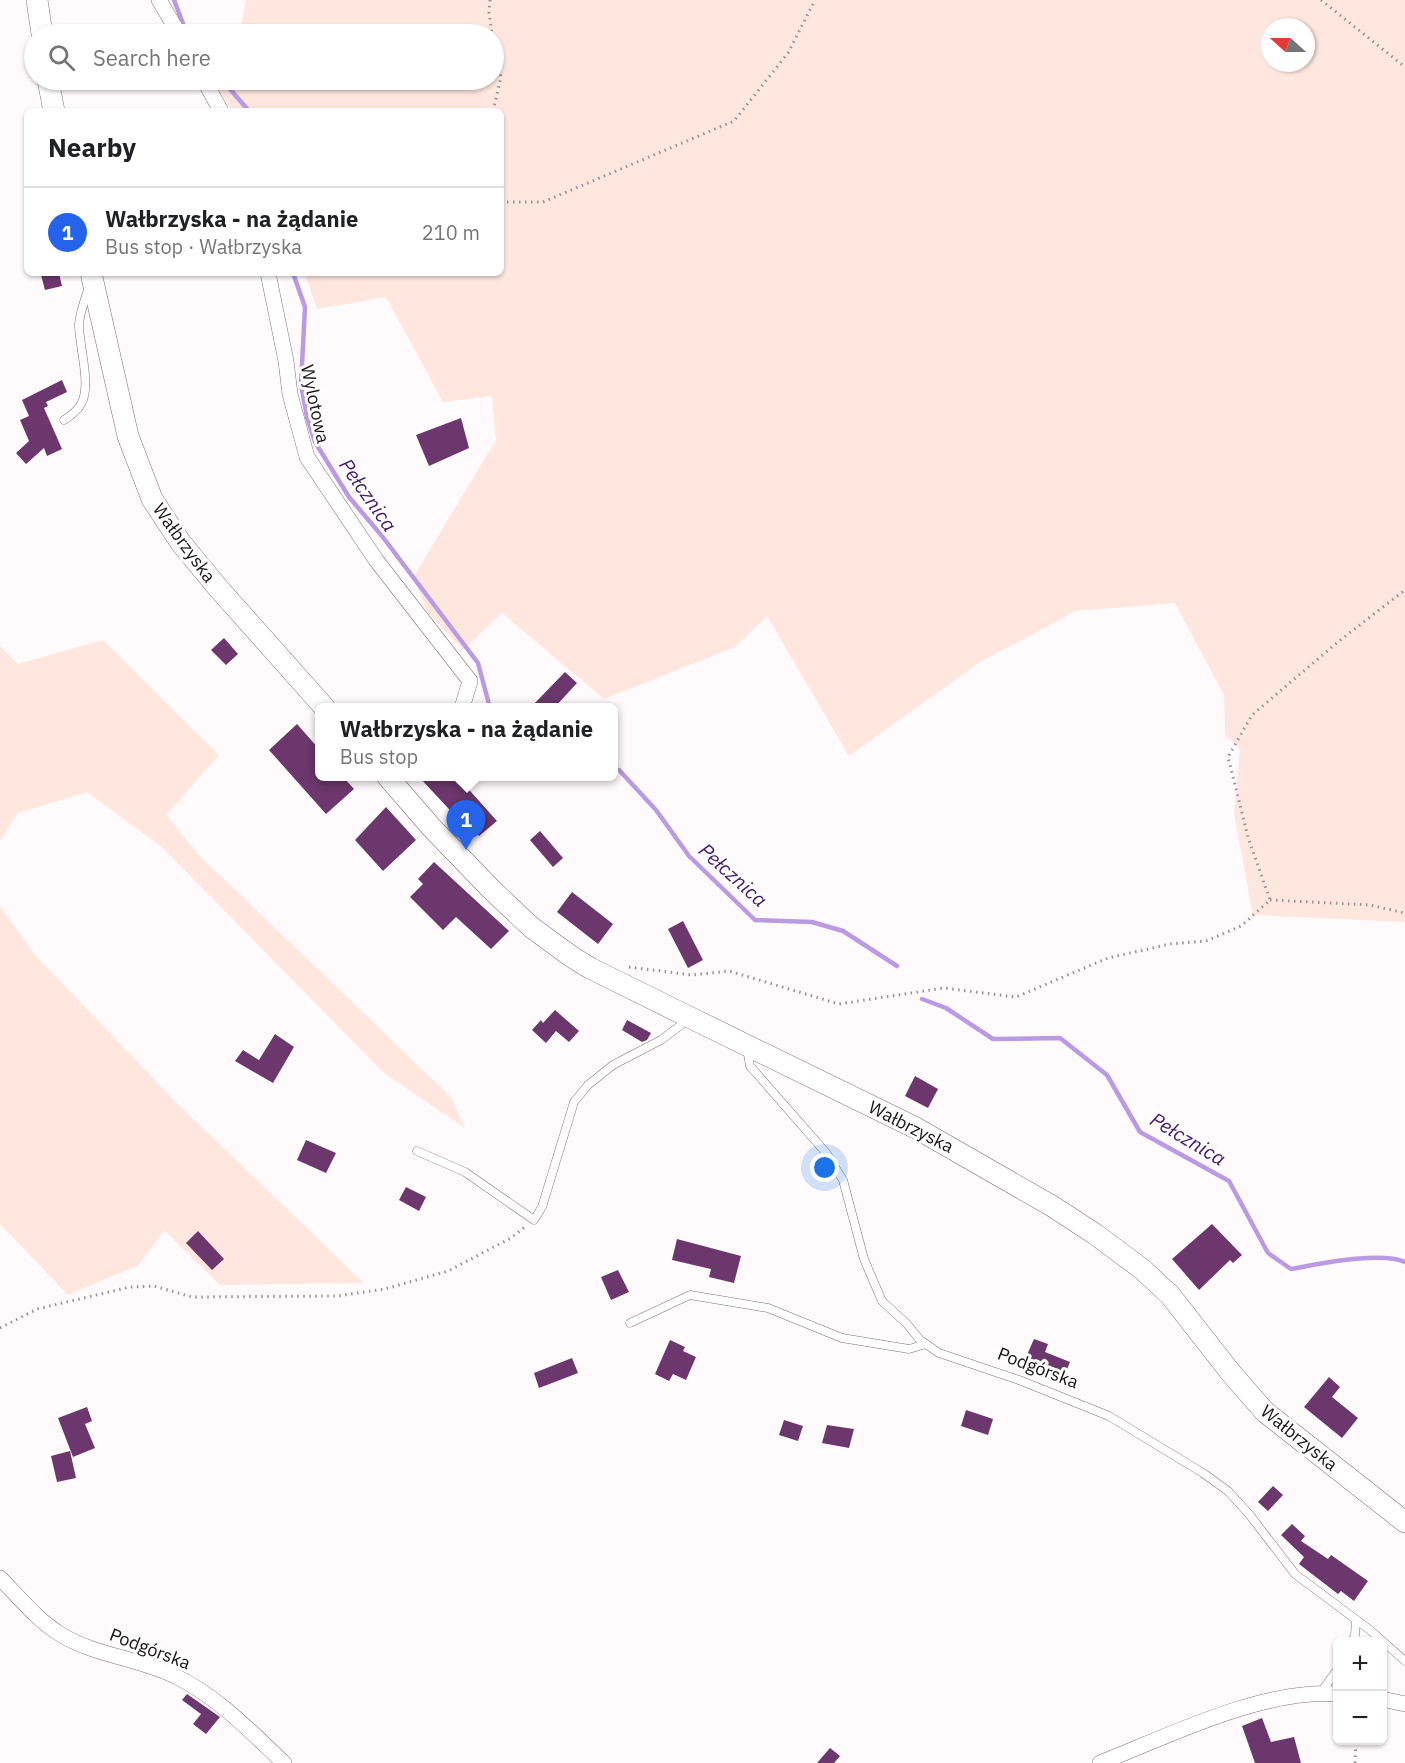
<!DOCTYPE html>
<html lang="en">
<head>
<meta charset="utf-8">
<style>
	body { margin:0; font-family:"IBM Plex Sans",sans-serif; background:#f6f6f6; color:#202124 }
	.controls { position:absolute; right:18px; bottom:18px; display:grid; overflow:hidden; border-radius:9px; box-shadow:0 2px 4px #0004 }
	.controls button { width:54px; height:54px; display:grid; place-items:center; padding:0; border:0; border-bottom:2px solid #e0e0e0; background:#fff; color:#202124; font:30px sans-serif }
	.compass { position:absolute; left:1261px; top:18px; width:54px; height:54px; border-radius:50%; background:#fff; box-shadow:0 2px 4px #0004; rotate:291deg }
	.you { position:absolute; left:825px; top:1168px; width:21px; height:21px; margin:-15px; border:4px solid #fff; border-radius:50%; background:#1a73e8; box-shadow:0 0 0 9px #1a73e833 }
	.badge { display:grid; place-items:center; width:39px; height:39px; border-radius:50%; background:#2563eb; color:#fff; font-size:20px; font-weight:700 }
	.pin { position:absolute; translate:-50% -50px; filter:drop-shadow(0 2px 3px #0008) }
	.pin::after { content:''; position:absolute; top:32px; width:21px; height:18px; background:inherit; clip-path:polygon(0 0,100% 0,50% 100%) }
	.popup { position:absolute; left:315px; top:703px; width:303px; height:78px; box-sizing:border-box; display:grid; place-content:center; border-radius:9px; background:#fff; filter:drop-shadow(0 2px 4px #0005); font-size:20px; white-space:nowrap; color:#757577 }
	.popup b { font-size:22px; color:#202124 }
	.popup::after { content:''; position:absolute; left:50%; top:100%; margin-left:-12px; border:12px solid transparent; border-top-color:#fff }
	.list { margin:0; padding:0; list-style:none }
	h2 { display:flex; justify-content:space-between; align-items:center; height:78px; margin:0; padding:0 24px; font-size:26px }
	h2 small { font-size:20px; font-weight:400; color:#757577 }
	.list li { display:grid; grid-template-columns:39px 1fr auto; gap:18px; align-items:center; box-sizing:border-box; height:90px; padding:0 24px; border-top:2px solid #e0e0e0 }
	.list b { display:block; font-size:22px; white-space:nowrap }
	.list p { margin:0; font-size:20px; white-space:nowrap; color:#757577 }
	.list em { font-size:20px; font-style:normal; color:#757577 }
	.icon { flex:none; width:33px; height:33px; fill:none; stroke:currentColor; stroke-width:2; stroke-linecap:round; stroke-linejoin:round }
	.map { position:relative; flex:none; width:1405px; height:1763px; overflow:hidden }
	.search { position:absolute; background:#fff; box-shadow:0 2px 4px #0004; left:24px; top:24px; width:480px; height:66px; display:flex; align-items:center; gap:15px; box-sizing:border-box; padding:0 21px; border-radius:33px; color:#757577; font-size:22px }
	.panel { position:absolute; background:#fff; box-shadow:0 2px 4px #0004; left:24px; top:108px; width:480px; height:168px; border-radius:9px }
	.map>svg:first-child { display:block }
	.green { fill:#ffe7df; fill-rule:evenodd }
	.lines { fill:none; stroke-linecap:round; stroke-linejoin:round }
	.stream { stroke:#ba9be3; stroke-width:4.5 }
	.building { fill:#6c376c }
	.service-casing { stroke:#856f78; stroke-width:9 }
	.minor-casing { stroke:#856f78; stroke-width:16 }
	.secondary-casing { stroke:#856f78; stroke-width:22 }
	.path { stroke:#979193; stroke-width:3; stroke-dasharray:1.5 4.5; stroke-linecap:butt }
	.service { stroke:#fff; stroke-width:8 }
	.minor { stroke:#fff; stroke-width:15 }
	.secondary { stroke:#fff; stroke-width:21 }
	.labels { text-anchor:middle; stroke-width:6; stroke-linejoin:round; paint-order:stroke }
	.street-label { font-size:18px; fill:#1b1216; stroke:#fff }
	.water-label { font-size:20px; font-style:italic; fill:#43176a; stroke:#fff }
</style>
</head>
<body>
<div class="map">
<svg width="1405" height="1763" viewBox="0 0 1405 1763">
	<rect width="100%" height="100%" fill="#fffafc"/>
	<g class="green">
		<path d="M 246,0 L 1405,0 L 1405,922 L 1253,915 L 1234,814 L 1240,749 L 1225,735 L 1224,695 L 1175,603 L 1076,611 L 980,662 L 849,756 L 767,616 L 735,647 L 604,699 L 502,613 L 463,650 L 426,610 L 414,576 L 496,440 L 492,396 L 443,402 L 386,297 L 317,309 L 305,273 L 501,273 L 501,111 L 233,111 L 216,86 L 198,80 L 494,80 L 494,34 L 233,34 L 241,24 ZM 1270,27 L 1306,27 L 1306,63 L 1270,63 Z"/>
		<polygon points="103,640 219,755 166,815 200,856 451,1097 465,1128 384,1073 162,847 87,792 18,813 0,841 0,646 18,664"/>
		<polygon points="0,906 36,956 178,1104 364,1283 220,1285 164,1230 139,1265 68,1295 0,1224"/>
	</g>
	<g class="lines">
		<g class="stream">
			<polyline points="174,0 187,34"/>
			<polyline points="222,80 249,111"/>
			<polyline points="293,273 305,307 301,384 307,417 315,442 349,497 382,536 478,663 490,708"/>
			<polyline points="613,770 619,770 656,810 689,856 755,920 812,922 843,931 897,966"/>
			<path d="M 922,999 L 946,1008 L 993,1039 L 1060,1038 L 1107,1075 L 1140,1132 L 1229,1181 L 1268,1253 L 1291,1269 C 1319,1264 1381,1251 1405,1262"/>
		</g>
	</g>
	<g class="building">
		<polygon points="49,273 59,273 62,286 45,290 41,275"/>
		<polygon points="62,380 67,392 46,402 48,406 44,408 62,449 47,456 44,448 26,464 16,453 29,441 20,420 29,416 22,400"/>
		<polygon points="461,418 469,448 429,466 416,435"/>
		<polygon points="224,638 238,654 226,665 211,650"/>
		<polygon points="565,672 577,683 554,708 530,708"/>
		<polygon points="297,724 319,749 319,777 343,777 354,789 326,814 269,750"/>
		<polygon points="419,777 452,777 460,785 463,783 497,821 479,836 465,820 462,823"/>
		<polygon points="386,807 416,840 383,871 355,840"/>
		<polygon points="540,831 563,858 553,867 530,840"/>
		<polygon points="434,862 509,931 491,949 456,917 443,930 410,897 423,884 418,879"/>
		<polygon points="572,892 613,924 598,944 557,912"/>
		<polygon points="683,921 703,960 688,968 668,929"/>
		<polygon points="555,1010 579,1031 569,1042 556,1031 546,1043 532,1030 541,1020 543,1023"/>
		<polygon points="627,1020 651,1033 647,1040 642,1042 622,1030"/>
		<polygon points="275,1034 294,1047 273,1083 235,1061 243,1050 259,1060"/>
		<polygon points="915,1076 938,1089 928,1108 905,1096"/>
		<polygon points="306,1140 336,1153 326,1173 297,1160"/>
		<polygon points="406,1187 426,1197 419,1211 399,1200"/>
		<polygon points="1212,1224 1242,1255 1233,1263 1230,1260 1199,1290 1172,1259"/>
		<polygon points="198,1231 224,1259 212,1270 186,1243"/>
		<polygon points="677,1239 741,1256 734,1283 709,1277 711,1269 672,1260"/>
		<polygon points="618,1270 629,1292 611,1300 601,1277"/>
		<polygon points="1034,1339 1048,1344 1045,1352 1070,1362 1062,1382 1022,1366"/>
		<polygon points="670,1340 685,1347 683,1351 696,1357 686,1380 673,1374 669,1381 655,1374"/>
		<polygon points="572,1358 578,1373 539,1388 534,1373"/>
		<polygon points="1329,1377 1340,1387 1332,1397 1358,1418 1342,1438 1304,1407"/>
		<polygon points="87,1407 92,1421 85,1424 95,1448 73,1457 58,1418"/>
		<polygon points="966,1410 993,1419 988,1435 961,1426"/>
		<polygon points="784,1420 803,1426 798,1441 779,1435"/>
		<polygon points="827,1425 854,1429 849,1448 822,1443"/>
		<polygon points="70,1451 76,1478 57,1482 51,1456"/>
		<polygon points="1273,1486 1283,1495 1268,1511 1258,1502"/>
		<polygon points="1292,1524 1305,1536 1301,1541 1328,1559 1331,1555 1368,1581 1354,1601 1341,1591 1338,1594 1299,1564 1304,1557 1281,1535"/>
		<polygon points="187,1694 220,1717 206,1734 193,1724 201,1714 182,1700"/>
		<polygon points="1262,1718 1271,1742 1294,1737 1301,1763 1255,1763 1242,1726"/>
		<polygon points="830,1748 840,1756 834,1763 817,1763"/>
	</g>
	<g class="lines">
		<g class="service-casing">
			<g id="service">
				<path d="M 64,420 C 70,416 77,412 81,404 C 92,386 79,347 79,324 C 80,312 85,299 89,287"/>
				<polyline points="747,1048 750,1066 827,1154 843,1180 864,1259 882,1301 907,1324 920,1340 939,1353 1019,1380 1109,1416 1203,1473 1228,1491 1249,1514 1295,1574 1370,1630 1405,1661"/>
				<polyline points="417,1151 465,1172 534,1220 542,1207 574,1102 588,1085 613,1065 661,1040 689,1019"/>
				<polyline points="630,1323 690,1295 768,1308 842,1338 909,1349 926,1344"/>
				<polyline points="1352,1642 1355,1635 1356,1620"/>
				<polyline points="1321,1692 1338,1669"/>
			</g>
		</g>
		<g class="minor-casing">
			<g id="minor">
				<polyline points="159,0 179,34"/>
				<polyline points="204,80 221,111"/>
				<polyline points="268,273 286,361 290,394 307,457 376,560 470,681 462,708"/>
				<path d="M 0,1578 C 19,1597 37,1620 60,1634 C 95,1656 140,1658 177,1677 C 218,1697 251,1732 284,1763"/>
				<polyline points="1382,1699 1405,1704"/>
				<path d="M 1100,1763 C 1168,1736 1264,1688 1338,1694"/>
			</g>
		</g>
		<g class="secondary-casing">
			<g id="secondary">
				<polyline points="37,0 42,34"/>
				<polyline points="48,80 54,111"/>
				<polyline points="91,273 128,436 152,499 181,543 219,589 325,708"/>
				<polyline points="387,776 432,828 491,889 531,927 572,957 590,968 691,1018 916,1128 1052,1206 1095,1234 1142,1269 1170,1295 1231,1373 1265,1412 1405,1522"/>
			</g>
		</g>
		<g class="path">
			<polyline points="490,0 489,12 492,34"/>
			<polyline points="1321,0 1405,67"/>
			<polyline points="493,111 501,77 494,43"/>
			<polyline points="501,202 543,202 734,121 788,53 815,0"/>
			<polyline points="1270,900 1370,905 1405,913"/>
			<polyline points="629,967 692,975 729,971 839,1004 944,988 1016,997 1108,958 1170,944 1206,941 1241,926 1270,900 1248,837 1228,757 1252,715 1339,641 1405,590"/>
			<polyline points="0,1328 37,1309 130,1287 154,1286 192,1297 337,1296 385,1289 448,1271 511,1238 526,1226"/>
			<polyline points="1355,1763 1356,1740"/>
		</g>
		<use href="#service" class="service"/>
		<use href="#minor" class="minor"/>
		<use href="#secondary" class="secondary"/>
	</g>
	<g class="labels">
		<g class="street-label">
			<text transform="translate(315 404) rotate(78)" y="6">Wylotowa</text>
			<text transform="translate(184 543) rotate(54)" y="6">Wałbrzyska</text>
			<text transform="translate(911 1127) rotate(27)" y="6">Wałbrzyska</text>
			<text transform="translate(1038 1368) rotate(21)" y="6">Podgórska</text>
			<text transform="translate(1299 1438) rotate(39)" y="6">Wałbrzyska</text>
			<text transform="translate(150 1649) rotate(21)" y="6">Podgórska</text>
		</g>
		<g class="water-label">
			<text transform="translate(368 495) rotate(55)" y="7">Pełcznica</text>
			<text transform="translate(733 875) rotate(42)" y="7">Pełcznica</text>
			<text transform="translate(1188 1139) rotate(31)" y="7">Pełcznica</text>
		</g>
	</g>
</svg>
<div class="controls">
<button>+</button>
<button>−</button>
</div>
<svg class="compass" viewBox="-18 -18 36 36"><path d="M0-13l5 13h-10z" fill="#e53935"/><path d="M0 13l5-13h-10z" fill="#757577"/></svg>
<div class="you"></div>
<div class="pin badge" style="left:466px;top:850px">1</div>
<div class="popup"><b>Wałbrzyska - na żądanie</b>Bus stop</div>
<div class="search"><svg class="icon" aria-label="search" viewBox="0 0 24 24"><circle cx="10" cy="10" r="6"/><path d="M15 15l6 6"/></svg>Search here</div>
<section class="panel">
<h2>Nearby<small></small></h2>
<ul class="list">
<li><span class="badge">1</span><div><b>Wałbrzyska - na żądanie</b><p>Bus stop · Wałbrzyska</p></div><em>210 m</em></li>
</ul>
</section>
</div>
</body>
</html>
